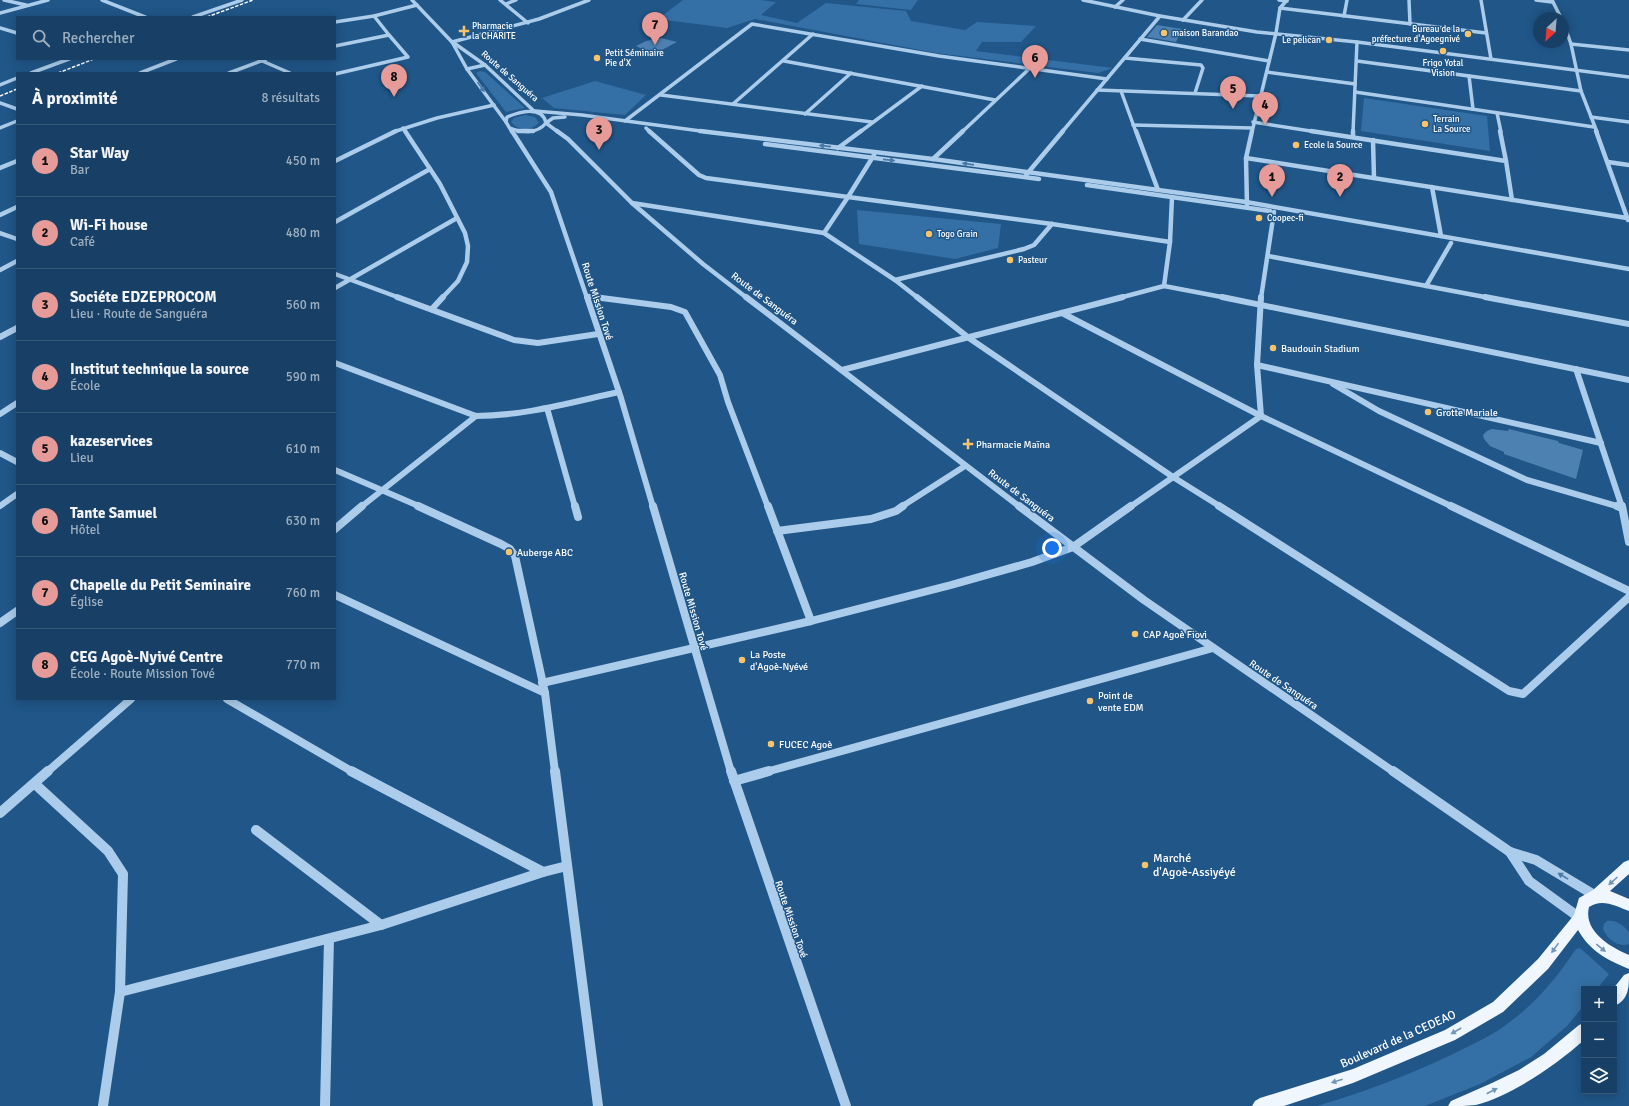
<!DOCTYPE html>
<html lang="fr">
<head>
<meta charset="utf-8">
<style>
	body { margin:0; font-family:Signika,sans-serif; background:#254b6f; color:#f1f3f6 }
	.controls { position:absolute; right:12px; bottom:12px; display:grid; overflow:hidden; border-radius:0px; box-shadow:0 2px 10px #0003 }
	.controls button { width:36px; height:36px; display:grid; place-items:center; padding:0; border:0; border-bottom:1px solid #36597a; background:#184066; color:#f1f3f6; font:20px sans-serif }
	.compass { position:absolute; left:1533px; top:12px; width:36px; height:36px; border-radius:50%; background:#184066; box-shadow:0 2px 10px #0003; rotate:206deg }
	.you { position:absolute; left:1052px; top:548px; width:14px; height:14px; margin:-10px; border:3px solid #fff; border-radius:50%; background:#1a73e8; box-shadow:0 0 0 6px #1a73e833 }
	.badge { display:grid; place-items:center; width:26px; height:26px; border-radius:50%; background:#e69b98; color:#111; font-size:13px; font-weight:700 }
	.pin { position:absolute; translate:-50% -33px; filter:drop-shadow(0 1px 2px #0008) }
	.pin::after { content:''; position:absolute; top:21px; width:14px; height:12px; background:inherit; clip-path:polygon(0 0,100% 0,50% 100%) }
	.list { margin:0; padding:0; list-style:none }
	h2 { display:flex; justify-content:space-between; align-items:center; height:52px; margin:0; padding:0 16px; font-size:17px }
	h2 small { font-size:13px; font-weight:400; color:#9fafbf }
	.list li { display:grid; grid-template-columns:26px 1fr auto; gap:12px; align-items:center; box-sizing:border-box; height:72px; padding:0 16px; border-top:1px solid #36597a }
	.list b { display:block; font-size:15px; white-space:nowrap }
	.list p { margin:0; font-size:13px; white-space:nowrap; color:#9fafbf }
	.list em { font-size:13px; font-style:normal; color:#9fafbf }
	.icon { flex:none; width:22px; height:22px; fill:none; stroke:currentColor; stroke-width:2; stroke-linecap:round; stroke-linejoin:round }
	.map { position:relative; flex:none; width:1629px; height:1106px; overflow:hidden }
	.search { position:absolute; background:#184066; box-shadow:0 2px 10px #0003; left:16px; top:16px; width:320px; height:44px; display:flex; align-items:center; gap:10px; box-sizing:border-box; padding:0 14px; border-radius:0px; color:#9fafbf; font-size:15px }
	.panel { position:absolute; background:#184066; box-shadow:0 2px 10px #0003; left:16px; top:72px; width:320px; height:628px; border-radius:0px }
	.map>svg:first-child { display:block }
	.green { fill:#3470a5 }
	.building { fill:#4d81b2 }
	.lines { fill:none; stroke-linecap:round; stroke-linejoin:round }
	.minor-far4 { stroke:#abccea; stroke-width:3.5 }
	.minor-far3 { stroke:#abccea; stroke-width:4.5 }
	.minor-far2 { stroke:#abccea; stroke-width:6 }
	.minor-far1 { stroke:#abccea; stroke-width:8 }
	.minor { stroke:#abccea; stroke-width:10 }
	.major { fill:#eff6fe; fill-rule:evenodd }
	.rail { stroke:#fff; stroke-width:1.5; stroke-dasharray:3.5 1.5; stroke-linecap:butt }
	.oneway { fill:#4a79a5 }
	.oneway2 { fill:#7396b7 }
	.poi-dot { fill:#f8c46b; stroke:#205688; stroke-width:1.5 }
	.labels { text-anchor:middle; stroke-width:3; stroke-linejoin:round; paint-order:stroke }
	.far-poi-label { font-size:9px; fill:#fff; stroke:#205688; text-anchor:start }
	.far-street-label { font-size:9px; fill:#fff; stroke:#205688 }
	.street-label { font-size:10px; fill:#fff; stroke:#205688 }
	.poi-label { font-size:10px; fill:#fff; stroke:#205688; text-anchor:start }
	.near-poi-label { font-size:12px; fill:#fff; stroke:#205688; text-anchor:start }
	.near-street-label { font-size:12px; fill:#fff; stroke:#205688 }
</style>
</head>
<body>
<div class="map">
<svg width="1629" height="1106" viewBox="0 0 1629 1106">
	<rect width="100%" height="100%" fill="#205688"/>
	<g class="green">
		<polygon points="683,0 761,0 776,2 761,15 797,23 826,3 906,11 911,21 965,30 977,22 1036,26 1021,42 982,42 976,51 1113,68 1098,73 936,53 755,19 727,28 658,19"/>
		<polygon points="859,0 918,0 911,10 856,4"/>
		<polygon points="480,71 485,72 525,108 506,112 476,73"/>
		<polygon points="595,81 646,95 625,115 554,108 542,98"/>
		<polygon points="1364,98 1487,116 1490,151 1361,131"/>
		<path d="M 525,115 L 535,117 L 539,123 C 531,131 518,131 511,122 L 514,118 Z"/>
		<polygon points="857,210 1001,224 998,248 955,259 859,244"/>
		<path d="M 1607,921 C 1616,920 1623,925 1629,932 L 1629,944 C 1618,948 1607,939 1603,929 L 1604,924 Z"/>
		<path d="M 1580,948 L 1609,974 L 1597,989 L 1584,989 L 1584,1005 L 1567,1026 L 1531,1057 L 1480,1084 L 1425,1106 L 1317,1106 C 1364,1092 1409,1075 1453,1054 C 1473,1044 1494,1035 1511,1021 C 1537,1002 1558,976 1576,949 Z"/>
	</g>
	<g class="building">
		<polygon points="1157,25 1182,29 1176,42 1147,37"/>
		<polygon points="661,38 677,42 660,51 650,53 636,46 646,41"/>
		<polygon points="1492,429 1508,431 1509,429 1558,441 1559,443 1583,450 1576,479 1504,454 1504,452 1490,446 1484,439 1483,435 1487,431"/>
	</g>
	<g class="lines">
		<g class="minor-far4">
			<polyline points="4,0 26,5"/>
			<polyline points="102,0 145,17"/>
			<polyline points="412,0 452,42 467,69 506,122"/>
			<polyline points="500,0 528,23"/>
			<polyline points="1083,0 1160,16 1257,32 1357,42 1629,77"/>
			<polyline points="1279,0 1287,1"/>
			<polyline points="1409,0 1410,24"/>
			<polyline points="1481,0 1491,59"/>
			<polyline points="1536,0 1552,2"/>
			<polyline points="1552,0 1561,18"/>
			<polyline points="506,4 516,0"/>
			<polyline points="1115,7 1123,0"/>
			<polyline points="1280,8 1486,33"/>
			<polyline points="0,13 48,0"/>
			<polyline points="1344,16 1347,0"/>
			<polyline points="193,17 242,0"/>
			<polyline points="1183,20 1202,0"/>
			<polyline points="1563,21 1571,44 1581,91 1597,132"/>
			<polyline points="335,22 374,16 417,5"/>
			<polyline points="0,28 17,33"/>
			<polyline points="1140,39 1269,61"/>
			<polyline points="452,42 539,19 589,0"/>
			<polyline points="454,43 485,65 534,111"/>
			<polyline points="1571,44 1629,50"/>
			<polyline points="335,46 389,35 374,16"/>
			<polyline points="1125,58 1201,65 1203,68 1195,93"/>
			<polyline points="260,60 290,73"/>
			<polyline points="784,61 995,100"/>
			<polyline points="1357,61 1581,91"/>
			<polyline points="467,69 485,65"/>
			<polyline points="1267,72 1355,84"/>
			<polyline points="31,73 69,59"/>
			<polyline points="140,73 176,59"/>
			<polyline points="229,73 266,59"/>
			<polyline points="335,74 408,57 389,35"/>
			<polyline points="1469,76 1473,109"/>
			<polyline points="0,85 17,78"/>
			<polyline points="1097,90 1260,96"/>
			<polyline points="1121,91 1136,132"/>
			<polyline points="1355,92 1594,127"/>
			<polyline points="661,95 872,122"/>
			<polyline points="0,103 17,109"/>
			<polyline points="733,104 813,34"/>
			<polyline points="535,111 582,115 708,132"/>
			<polyline points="1497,113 1501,132"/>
			<polyline points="805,114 851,73"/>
			<polyline points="1591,117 1629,122"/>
			<polyline points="625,121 752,24 939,56 1107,79"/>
			<polyline points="1253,122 1317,132"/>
			<polyline points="546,123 558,132"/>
			<polyline points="546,123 553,118 565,117"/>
			<polyline points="1133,125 1252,128"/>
			<polyline points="0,128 17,121"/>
			<polyline points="403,128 406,132"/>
			<path d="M 510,128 C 522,133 537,134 546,123 C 542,105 519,112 507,117 L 506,122 L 512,132"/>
			<polyline points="646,128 650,132"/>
			<polyline points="393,132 437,118 494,105"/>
			<polyline points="860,132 922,86"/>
			<polyline points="962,132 1029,69"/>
			<polyline points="1062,132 1160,16"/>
			<polyline points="1252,132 1276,33 1280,8 1287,0"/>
			<polyline points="1353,132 1357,42"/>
		</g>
		<g class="minor-far3">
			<polyline points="405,131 440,184 465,233 468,246 467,262 458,281 442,298"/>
			<polyline points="512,131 551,192 587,298"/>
			<polyline points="518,131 533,131"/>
			<polyline points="557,131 568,139 632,203 703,264 747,298"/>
			<polyline points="649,131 699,175 706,178 848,197 824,233"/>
			<polyline points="700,131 933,159 1246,202 1629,269"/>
			<polyline points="1136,131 1158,190"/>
			<polyline points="1311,131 1506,161 1512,200"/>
			<polyline points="1500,131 1506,161"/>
			<polyline points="1596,131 1628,220"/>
			<polyline points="1353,137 1353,131"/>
			<polyline points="1373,140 1374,178"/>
			<polyline points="765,144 1039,179"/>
			<polyline points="838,148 861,131"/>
			<polyline points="874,155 848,197 1052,224 1170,242"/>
			<polyline points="1246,158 1627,218"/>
			<polyline points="933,159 963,131"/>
			<polyline points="335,161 396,131"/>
			<polyline points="1608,162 1629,165"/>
			<polyline points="0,168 17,161"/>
			<polyline points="1026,175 1063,131"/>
			<polyline points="1087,185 1270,211"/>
			<polyline points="1432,187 1441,236"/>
			<polyline points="632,203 824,233 895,280 918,298"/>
			<polyline points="1247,205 1246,158 1252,131"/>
			<polyline points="0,215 17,207"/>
			<polyline points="335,222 430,169"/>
			<polyline points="0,233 17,239"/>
			<polyline points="1268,256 1490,298"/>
			<polyline points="0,270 17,261"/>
			<polyline points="335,274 400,298"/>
			<polyline points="895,280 1024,249 1034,245 1052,224"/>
			<polyline points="1164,286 1170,242 1172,197"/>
			<polyline points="1426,286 1451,243"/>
			<polyline points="335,288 457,218"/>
			<polyline points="587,296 601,298"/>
			<polyline points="1119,298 1164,286 1227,298"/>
			<polyline points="1261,298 1274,212"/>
		</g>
		<g class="minor-far2">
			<polyline points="397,297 514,340 538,343 598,334"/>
			<polyline points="587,297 621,398 653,507"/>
			<polyline points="594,297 671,307 685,312 720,375 728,402 768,507"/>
			<polyline points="746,297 1020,507"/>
			<polyline points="917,297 969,338 1173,477 1221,507"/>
			<polyline points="1222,297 1629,380"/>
			<polyline points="1485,297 1629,324"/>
			<polyline points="432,309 443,297"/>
			<polyline points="1062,313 1261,416 1453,507"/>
			<polyline points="0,337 17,328"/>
			<path d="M 335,363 L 476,416 C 524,416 572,402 619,392"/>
			<polyline points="1257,365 1601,443"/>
			<polyline points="1576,369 1622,507"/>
			<polyline points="842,370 1123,297"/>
			<polyline points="1333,384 1379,411 1527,480 1620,507"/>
			<polyline points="547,408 575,507"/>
			<polyline points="0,414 17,403"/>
			<polyline points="0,453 17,462"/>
			<polyline points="335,470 421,507"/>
			<polyline points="0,506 17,494"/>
			<polyline points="361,507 476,416"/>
			<polyline points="901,507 965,466"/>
			<polyline points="1130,507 1261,416 1257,365 1261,297"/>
		</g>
		<g class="minor-far1">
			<polyline points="418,506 501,544 510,549 515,556 545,693 555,772"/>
			<polyline points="575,506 578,517"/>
			<polyline points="653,506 731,772"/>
			<polyline points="768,506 811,621"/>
			<polyline points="1019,506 1144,600 1394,772"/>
			<polyline points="1219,506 1509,691 1523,694 1629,597"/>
			<polyline points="1451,506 1629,591"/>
			<polyline points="1617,506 1622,508"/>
			<polyline points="1622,506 1629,542"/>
			<polyline points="335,529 362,506"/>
			<polyline points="777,531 871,519 896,511 903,506"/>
			<polyline points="335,595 545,693"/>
			<polyline points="0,623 17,611"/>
			<polyline points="542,683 811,621 951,585 1032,562 1073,547 1131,506"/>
			<polyline points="227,699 353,772"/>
			<polyline points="47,772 131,699"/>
			<polyline points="766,772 1213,648"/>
		</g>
		<g class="minor">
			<polyline points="351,771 543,872"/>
			<polyline points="555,771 598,1106"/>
			<polyline points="731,771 846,1106"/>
			<polyline points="1393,771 1510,852 1536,860 1596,896"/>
			<polyline points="734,781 769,771"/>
			<polyline points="35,784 108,851 123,874 120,992 103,1106"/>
			<polyline points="0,813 48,771"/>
			<polyline points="256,830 381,925"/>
			<polyline points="1510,852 1529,881 1580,918"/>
			<polyline points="120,992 381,925 543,872 567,866"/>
			<polyline points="325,1106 329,939"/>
		</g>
		<g class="major">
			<path d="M 1629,860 L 1629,874 L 1610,891 L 1629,899 L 1629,911 C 1616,906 1602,898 1589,907 C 1583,931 1610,947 1629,955 L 1629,969 C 1607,960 1590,951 1578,930 L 1548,969 L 1503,1012 L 1455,1040 L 1353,1083 L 1284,1106 L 1252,1106 L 1255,1101 L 1260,1098 L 1353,1069 L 1445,1030 L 1493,1002 L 1538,959 L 1574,915 L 1579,898 L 1593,890 L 1624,862 Z"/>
			<path d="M 1629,973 C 1629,987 1629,1000 1614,1006 L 1613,989 L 1624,975 Z"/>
			<path d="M 1584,1023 L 1584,1040 C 1556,1065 1513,1095 1476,1105 C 1468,1106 1457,1106 1448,1106 L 1451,1101 L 1492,1083 L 1519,1070 L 1544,1054 L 1579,1025 Z"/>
		</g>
		<g class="rail">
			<polyline points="207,17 253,0"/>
			<polyline points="58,73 94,59"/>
			<polyline points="0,96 17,89"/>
		</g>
	</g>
	<defs><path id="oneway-solid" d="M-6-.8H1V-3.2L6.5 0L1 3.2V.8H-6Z"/></defs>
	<g class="oneway">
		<use href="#oneway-solid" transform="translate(481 87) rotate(54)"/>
		<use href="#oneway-solid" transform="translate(825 146) rotate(-174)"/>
		<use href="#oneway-solid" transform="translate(889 160) rotate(6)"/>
		<use href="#oneway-solid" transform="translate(968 164) rotate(-172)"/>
		<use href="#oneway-solid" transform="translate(1563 876) rotate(-149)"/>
	</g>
	<g class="oneway2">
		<use href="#oneway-solid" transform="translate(1613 881) rotate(138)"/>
		<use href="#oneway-solid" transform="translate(1555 948) rotate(126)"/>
		<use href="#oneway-solid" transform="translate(1601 948) rotate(39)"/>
		<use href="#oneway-solid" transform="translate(1456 1031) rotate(150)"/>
		<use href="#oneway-solid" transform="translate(1337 1081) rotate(162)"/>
		<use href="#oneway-solid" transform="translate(1492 1091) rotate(-27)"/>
	</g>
	<g class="poi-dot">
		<path d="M462 25h4v4h4v4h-4v4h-4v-4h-4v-4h4z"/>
		<circle cx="1164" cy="33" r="4"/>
		<circle cx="1468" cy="34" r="4"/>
		<circle cx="1329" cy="40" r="4"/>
		<circle cx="1443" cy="51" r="4"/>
		<circle cx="597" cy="58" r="4"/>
		<circle cx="1425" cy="124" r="4"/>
		<circle cx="1296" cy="145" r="4"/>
		<circle cx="1259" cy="218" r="4"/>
		<circle cx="929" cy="234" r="4"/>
		<circle cx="1010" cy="260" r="4"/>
		<circle cx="1273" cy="348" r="4"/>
		<circle cx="1428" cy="412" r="4"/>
		<path d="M966 438h4v4h4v4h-4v4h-4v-4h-4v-4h4z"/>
		<circle cx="509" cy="552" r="4"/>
		<circle cx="1135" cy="634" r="4"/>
		<circle cx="742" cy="660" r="4"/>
		<circle cx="1090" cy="701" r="4"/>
		<circle cx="771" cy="744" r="4"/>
		<circle cx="1145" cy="865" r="4"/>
	</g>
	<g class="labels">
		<g class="far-poi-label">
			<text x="472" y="29">Pharmacie<tspan x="472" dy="10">la CHARITE</tspan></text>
			<text x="1460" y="32" text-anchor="end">Bureau de la<tspan x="1460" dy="10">préfecture d'Agoegnivé</tspan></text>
			<text x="1172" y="36">maison Barandao</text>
			<text x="1321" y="43" text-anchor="end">Le pelican</text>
			<text x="605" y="56">Petit Séminaire<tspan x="605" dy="10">Pie d'X</tspan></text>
			<text x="1443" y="66" text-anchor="middle">Frigo Yotal<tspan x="1443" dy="10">Vision</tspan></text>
			<text x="1433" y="122">Terrain<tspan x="1433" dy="10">La Source</tspan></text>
			<text x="1304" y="148">Ecole la Source</text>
			<text x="1267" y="221">Coopec-fi</text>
			<text x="937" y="237">Togo Grain</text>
			<text x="1018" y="263">Pasteur</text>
		</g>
		<g class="far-street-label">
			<text transform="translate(510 76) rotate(41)" y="3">Route de Sanguéra</text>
		</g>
		<g class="street-label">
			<text transform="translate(765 298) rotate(37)" y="4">Route de Sanguéra</text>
			<text transform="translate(598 301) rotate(72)" y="4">Route Mission Tové</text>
			<text transform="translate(1022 495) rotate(37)" y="4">Route de Sanguéra</text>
			<text transform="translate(694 611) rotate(74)" y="4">Route Mission Tové</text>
			<text transform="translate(1284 684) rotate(34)" y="4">Route de Sanguéra</text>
			<text transform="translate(792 919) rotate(71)" y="4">Route Mission Tové</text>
		</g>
		<g class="poi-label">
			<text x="1281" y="352">Baudouin Stadium</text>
			<text x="1436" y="416">Grotte Mariale</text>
			<text x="976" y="448">Pharmacie Maïna</text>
			<text x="517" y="556">Auberge ABC</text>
			<text x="1143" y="638">CAP Agoè Fiovi</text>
			<text x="750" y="658">La Poste<tspan x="750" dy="12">d'Agoè-Nyévé</tspan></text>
			<text x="1098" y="699">Point de<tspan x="1098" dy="12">vente EDM</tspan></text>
			<text x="779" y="748">FUCEC Agoè</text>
		</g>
		<g class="near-poi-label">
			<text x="1153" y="862">Marché<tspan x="1153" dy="14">d'Agoè-Assiyéyé</tspan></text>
		</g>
		<g class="near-street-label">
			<text transform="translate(1398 1039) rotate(-24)" y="4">Boulevard de la CEDEAO</text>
		</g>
	</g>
</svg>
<div class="controls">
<button>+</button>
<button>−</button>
<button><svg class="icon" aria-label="layers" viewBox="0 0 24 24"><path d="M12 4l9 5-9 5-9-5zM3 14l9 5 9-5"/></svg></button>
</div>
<svg class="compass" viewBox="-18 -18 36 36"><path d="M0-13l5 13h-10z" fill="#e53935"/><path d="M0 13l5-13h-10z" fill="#9fafbf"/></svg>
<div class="you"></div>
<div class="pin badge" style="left:1272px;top:197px">1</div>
<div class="pin badge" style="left:1340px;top:197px">2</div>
<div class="pin badge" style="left:599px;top:150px">3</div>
<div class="pin badge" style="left:1265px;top:125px">4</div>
<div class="pin badge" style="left:1233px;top:109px">5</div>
<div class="pin badge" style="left:1035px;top:78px">6</div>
<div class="pin badge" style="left:655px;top:45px">7</div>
<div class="pin badge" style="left:394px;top:97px">8</div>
<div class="search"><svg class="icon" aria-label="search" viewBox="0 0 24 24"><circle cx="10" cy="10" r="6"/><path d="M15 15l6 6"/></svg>Rechercher</div>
<section class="panel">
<h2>À proximité<small>8 résultats</small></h2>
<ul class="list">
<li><span class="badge">1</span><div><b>Star Way</b><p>Bar</p></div><em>450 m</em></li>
<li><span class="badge">2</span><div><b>Wi-Fi house</b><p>Café</p></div><em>480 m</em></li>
<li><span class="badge">3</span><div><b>Sociéte EDZEPROCOM</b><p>Lieu · Route de Sanguéra</p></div><em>560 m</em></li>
<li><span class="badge">4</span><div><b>Institut technique la source</b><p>École</p></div><em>590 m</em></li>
<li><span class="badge">5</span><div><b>kazeservices</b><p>Lieu</p></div><em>610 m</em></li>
<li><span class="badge">6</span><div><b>Tante Samuel</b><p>Hôtel</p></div><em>630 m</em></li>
<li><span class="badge">7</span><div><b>Chapelle du Petit Seminaire</b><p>Église</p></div><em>760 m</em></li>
<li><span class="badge">8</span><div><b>CEG Agoè-Nyivé Centre</b><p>École · Route Mission Tové</p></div><em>770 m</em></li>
</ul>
</section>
</div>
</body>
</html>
